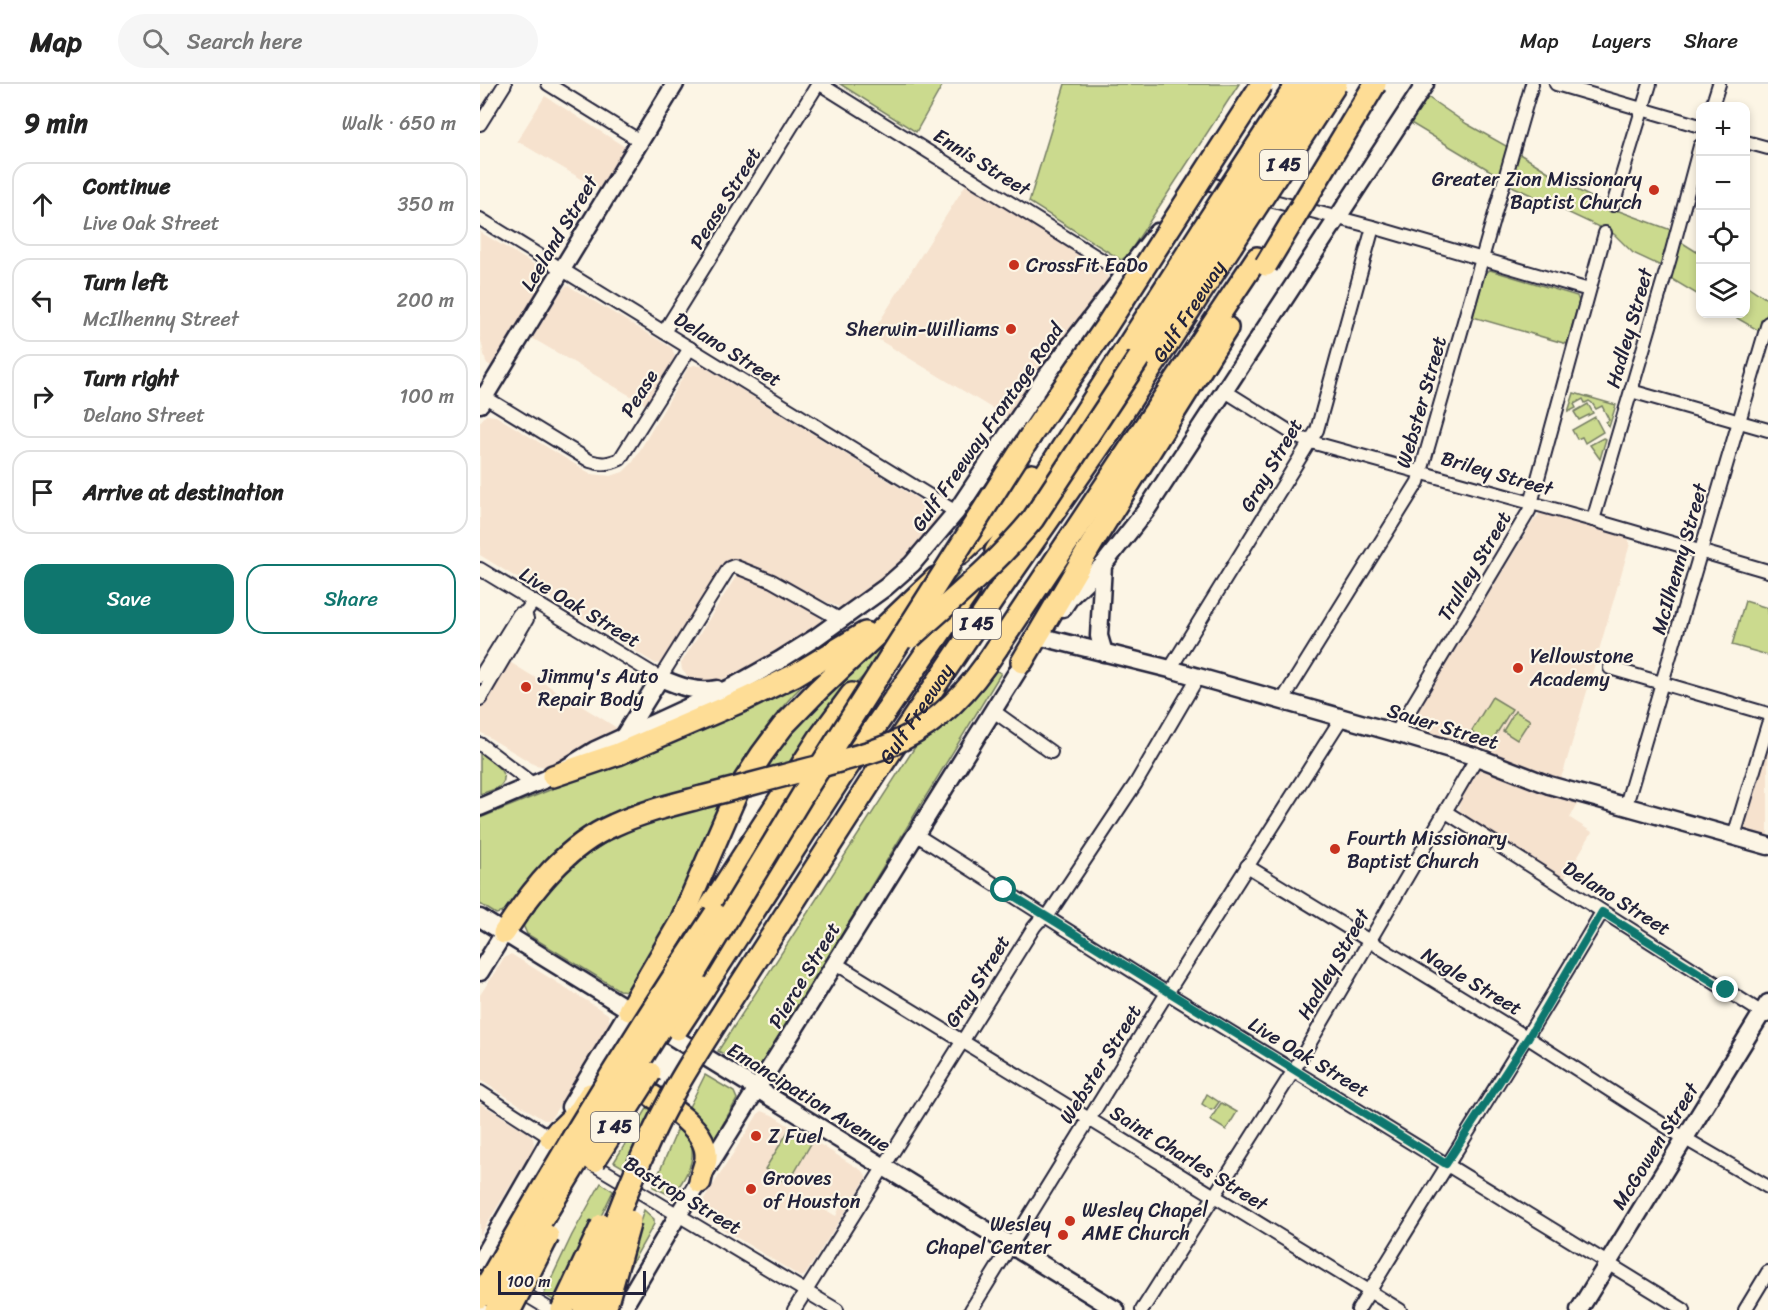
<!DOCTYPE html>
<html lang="en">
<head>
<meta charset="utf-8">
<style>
	body { margin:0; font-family:Sriracha,sans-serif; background:#f6f6f6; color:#222 }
	.controls { position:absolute; right:18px; top:18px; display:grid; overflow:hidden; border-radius:12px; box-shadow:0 3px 9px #0003 }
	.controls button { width:54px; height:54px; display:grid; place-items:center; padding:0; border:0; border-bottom:2px solid #e0e0e0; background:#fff; color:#222; font:30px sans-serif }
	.scale { position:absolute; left:18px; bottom:15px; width:148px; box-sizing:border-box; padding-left:6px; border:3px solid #22223b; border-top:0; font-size:16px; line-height:21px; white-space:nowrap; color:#22223b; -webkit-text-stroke:4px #fcf5e5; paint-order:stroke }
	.stop { position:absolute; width:18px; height:18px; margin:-14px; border:4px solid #0f766e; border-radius:50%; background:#fff }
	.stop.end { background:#0f766e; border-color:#fff; box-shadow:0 2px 6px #0008 }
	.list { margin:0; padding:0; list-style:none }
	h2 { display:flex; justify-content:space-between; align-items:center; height:78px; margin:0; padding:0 24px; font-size:26px }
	h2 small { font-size:20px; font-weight:400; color:#767676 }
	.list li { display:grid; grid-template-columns:39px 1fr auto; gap:18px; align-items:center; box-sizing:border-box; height:84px; margin:0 12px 12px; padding:0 12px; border:2px solid #e0e0e0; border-radius:18px }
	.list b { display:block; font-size:22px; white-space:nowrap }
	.list p { margin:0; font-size:20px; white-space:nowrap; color:#767676 }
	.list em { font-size:20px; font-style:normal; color:#767676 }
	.actions { display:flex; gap:12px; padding:18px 24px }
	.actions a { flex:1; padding:14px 0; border:2px solid #0f766e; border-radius:18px; text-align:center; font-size:21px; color:#0f766e }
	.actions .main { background:#0f766e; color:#fff }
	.icon { flex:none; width:33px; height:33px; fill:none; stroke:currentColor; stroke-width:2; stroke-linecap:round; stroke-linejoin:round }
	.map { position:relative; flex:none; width:1288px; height:1226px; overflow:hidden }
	header { display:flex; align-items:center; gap:36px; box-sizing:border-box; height:84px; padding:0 30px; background:#fff; border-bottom:2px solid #e0e0e0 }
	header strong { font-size:28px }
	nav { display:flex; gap:33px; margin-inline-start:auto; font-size:21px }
	.search { width:420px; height:54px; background:#f6f6f6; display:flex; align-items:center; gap:15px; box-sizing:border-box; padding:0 21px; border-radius:33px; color:#767676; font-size:22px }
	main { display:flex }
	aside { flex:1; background:#fff }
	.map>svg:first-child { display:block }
	.built { fill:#f6e2ce; fill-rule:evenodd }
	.green { fill:#cbda8e; stroke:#767e64; stroke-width:1.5 }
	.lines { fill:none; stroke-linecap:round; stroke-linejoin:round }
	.street-casing { stroke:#22223b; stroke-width:16 }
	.secondary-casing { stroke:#22223b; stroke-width:21 }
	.highway-casing { stroke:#22223b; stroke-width:26 }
	.street { stroke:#fcf5e5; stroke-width:12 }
	.secondary { stroke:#fcf5e5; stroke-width:16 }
	.highway { stroke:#fedd96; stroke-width:21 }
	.highway-bridge-casing { stroke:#22223b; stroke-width:26; stroke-linecap:butt }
	.highway-bridge { stroke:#fedd96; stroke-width:21 }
	.route { stroke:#0f766e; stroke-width:8 }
	.poi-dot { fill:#c8321e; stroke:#fcf5e5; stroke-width:2 }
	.labels { text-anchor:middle; stroke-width:4.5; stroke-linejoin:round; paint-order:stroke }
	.shield { fill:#fcf5e5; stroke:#63616e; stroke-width:1.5 }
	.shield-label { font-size:18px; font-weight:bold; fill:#22223b }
	.street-label { font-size:20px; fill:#22223b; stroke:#fcf5e5 }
	.poi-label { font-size:20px; fill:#22223b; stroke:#fcf5e5; text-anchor:start }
</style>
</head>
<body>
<header>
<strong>Map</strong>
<div class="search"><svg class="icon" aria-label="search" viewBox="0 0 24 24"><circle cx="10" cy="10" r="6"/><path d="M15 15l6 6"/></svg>Search here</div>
<nav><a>Map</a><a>Layers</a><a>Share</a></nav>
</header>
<main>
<aside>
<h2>9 min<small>Walk · 650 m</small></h2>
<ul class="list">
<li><svg class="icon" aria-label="ahead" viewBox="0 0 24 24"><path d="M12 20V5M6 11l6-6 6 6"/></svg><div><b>Continue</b><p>Live Oak Street</p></div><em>350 m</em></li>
<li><svg class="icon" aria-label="left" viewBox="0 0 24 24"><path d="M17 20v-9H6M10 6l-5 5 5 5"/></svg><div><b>Turn left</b><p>McIlhenny Street</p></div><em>200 m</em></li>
<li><svg class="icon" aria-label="right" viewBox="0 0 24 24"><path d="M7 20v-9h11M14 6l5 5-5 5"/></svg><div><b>Turn right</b><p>Delano Street</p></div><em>100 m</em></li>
<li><svg class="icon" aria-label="arrive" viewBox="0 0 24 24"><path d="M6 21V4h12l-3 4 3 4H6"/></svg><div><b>Arrive at destination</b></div></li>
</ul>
<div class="actions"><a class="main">Save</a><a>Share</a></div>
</aside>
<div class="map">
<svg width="1288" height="1226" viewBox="0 0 1288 1226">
	<rect width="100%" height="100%" fill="#fcf5e5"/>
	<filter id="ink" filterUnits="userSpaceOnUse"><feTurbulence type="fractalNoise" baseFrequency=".0167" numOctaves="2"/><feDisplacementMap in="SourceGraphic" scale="12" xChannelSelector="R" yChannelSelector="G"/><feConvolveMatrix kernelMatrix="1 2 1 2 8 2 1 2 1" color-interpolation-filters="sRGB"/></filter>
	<g filter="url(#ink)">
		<g class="built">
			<polygon points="65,12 145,63 144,67 122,107 37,57"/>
			<polygon points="486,100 621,184 627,189 628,195 625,202 573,266 528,334 391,251"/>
			<polygon points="0,148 62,185 66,194 61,206 13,283 6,279 0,252"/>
			<polygon points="87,201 192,264 195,273 166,321 52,254 79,210"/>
			<polygon points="214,281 225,283 454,425 460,434 459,438 425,477 400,499 363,525 275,487 246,477 183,578 176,580 0,471 0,338 6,331 16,332 111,390 131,392 143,388 153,378 208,284"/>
			<polygon points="1064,427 1146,452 1150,460 1084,686 1080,695 1076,698 927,644 1052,439 1060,429"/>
			<polygon points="261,489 313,511 339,530 341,536 340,540 338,545 274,582 234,599 217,598 209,594 202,586 201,579 257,491"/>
			<polygon points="28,577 121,634 140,646 136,651 67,683 55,681 0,648 0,622"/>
			<polygon points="1288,664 1288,759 1263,747"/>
			<polygon points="1004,683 1099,717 1090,734 1112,748 1082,799 980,730 979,718 999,685"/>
			<polygon points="31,870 128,930 129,933 129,941 72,1033 68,1036 64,1036 0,996 0,911 24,874"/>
			<polygon points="0,1019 47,1048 53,1054 54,1061 53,1065 0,1151"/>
			<path d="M 282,1027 L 292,1031 L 311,1043 L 285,1085 L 308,1099 L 333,1056 L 384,1088 L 386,1092 L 386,1095 L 325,1191 L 321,1193 L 220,1131 L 220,1122 L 278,1030 ZM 338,1113 L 359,1125 L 356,1132 L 335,1120 Z"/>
		</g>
		<g class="green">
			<polygon points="360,0 463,0 436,48"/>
			<polygon points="585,0 759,0 647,172 641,176 549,118"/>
			<polygon points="946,12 987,40 1028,63 1019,92 929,38"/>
			<polygon points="1038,69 1099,107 1139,127 1191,146 1183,183 1153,169 1134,150 1034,103 1027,98"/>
			<polygon points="1201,158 1220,170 1220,212 1190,194"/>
			<polygon points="1010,186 1097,212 1099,217 1087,260 993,233 1005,189"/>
			<polygon points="1266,201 1288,216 1288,227 1281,248 1250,230 1266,230"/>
			<polygon points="1094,309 1136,321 1129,343 1126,338 1129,336 1122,322 1116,325 1112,319 1109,317 1105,319 1103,315 1094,320 1096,324 1088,328"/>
			<polygon points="1108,320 1113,329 1099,336 1094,328"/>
			<polygon points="1115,333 1123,348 1105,359 1102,353 1097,355 1092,346"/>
			<polygon points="1123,354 1126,355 1120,375 1110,361"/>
			<path d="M 478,485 L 481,487 L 454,526 L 412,562 L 370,606 L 316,681 L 280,691 C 334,612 414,556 478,485 Z"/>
			<polygon points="1265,517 1288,524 1288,571 1252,561"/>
			<path d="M 515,586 L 521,589 L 282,981 L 274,986 L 238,967 L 435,663 C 470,642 491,618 515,586 Z"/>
			<path d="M 322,594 L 326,598 C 296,626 271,663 251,699 L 165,719 L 47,799 L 25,828 L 16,830 L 0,820 L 0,734 L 132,681 Z"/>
			<polygon points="1012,613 1032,625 1010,660 991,648"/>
			<polygon points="1035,627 1050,636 1037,656 1023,647"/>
			<path d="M 0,669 C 8,675 35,691 19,703 C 14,706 6,708 0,710 Z"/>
			<polygon points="239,721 204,813 149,907 139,906 47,850 43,841 47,835 81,793 109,769 145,747 182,733"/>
			<polygon points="225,991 254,1008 257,1015 235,1054 232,1054 207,1027"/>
			<polygon points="727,1010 739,1018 734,1025 731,1026 722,1020"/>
			<polygon points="741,1019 757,1028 746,1046 730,1036"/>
			<polygon points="168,1023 172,1025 144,1084 134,1078"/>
			<path d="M 199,1042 C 224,1064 209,1090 192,1112 L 173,1103 Z"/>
			<polygon points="311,1043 333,1056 308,1100 285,1085"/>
			<polygon points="121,1099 133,1107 79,1220 64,1210 92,1151"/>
			<polygon points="164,1126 174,1135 174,1140 139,1202"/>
		</g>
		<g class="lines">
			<g class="street-casing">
				<g id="street">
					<polyline points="68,0 160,57"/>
					<polyline points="340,0 644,190"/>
					<polyline points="1076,0 1220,42"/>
					<polyline points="1232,22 1239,0"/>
					<polyline points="0,40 25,0"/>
					<polyline points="1266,58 1288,64"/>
					<polyline points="716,96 752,106"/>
					<polyline points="778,113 893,143 1109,206"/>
					<polyline points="1133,121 1170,0"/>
					<polyline points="0,135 476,428"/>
					<polyline points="184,248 338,0"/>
					<polyline points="745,307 820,354 831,358 1113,436 1288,487"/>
					<polyline points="1151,307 1288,346"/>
					<path d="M 0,310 L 110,377 C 122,381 129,380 140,375 L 210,264"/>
					<polyline points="1113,436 1190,174 1220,62"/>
					<polyline points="0,485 180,594 249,484 254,482 292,497 361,536"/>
					<polyline points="1130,584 1288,630"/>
					<polyline points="690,585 837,346 893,143"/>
					<polyline points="0,593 39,530 45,529"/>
					<polyline points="0,615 47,535 45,529 53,518"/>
					<polyline points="802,617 938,398 1052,0"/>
					<polyline points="512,626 571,668"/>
					<polyline points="916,649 1049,427 1125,149"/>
					<polyline points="0,660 54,701"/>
					<polyline points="1146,721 1288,239"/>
					<polyline points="966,728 1287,932"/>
					<polyline points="435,750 687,909 1204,1226"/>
					<polyline points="1254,752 1288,640"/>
					<polyline points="767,782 1048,954 1204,1054 1288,1103"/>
					<polyline points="355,879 920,1226"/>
					<polyline points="0,1008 76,1057"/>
					<polyline points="108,1077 357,1226"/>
					<polyline points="36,1205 71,1226"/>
					<polyline points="314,1226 554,843 559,837 567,833 656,699 718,593"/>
					<polyline points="491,1226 687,909 861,635"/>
					<polyline points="662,1226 814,986 997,673"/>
					<path d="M 878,1226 C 959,1093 1043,962 1122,828"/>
					<polyline points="1265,1226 1288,1188"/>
				</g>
			</g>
			<g class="secondary-casing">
				<g id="secondary">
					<polyline points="0,320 195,0"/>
					<polyline points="623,481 619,552 624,569"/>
					<polyline points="583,524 591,512 623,481 667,425 945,0"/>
					<polyline points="562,553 690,585 916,649 997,673 1069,701 1288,762"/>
					<path d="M 144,652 L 180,594 C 199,602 216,609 237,605"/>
					<polyline points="0,723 73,692 115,666 254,602 300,576 335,554 406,503 432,480 476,428 565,294 677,148"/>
					<polyline points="0,834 636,1226"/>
					<polyline points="0,888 24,849"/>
					<polyline points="90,1023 149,926"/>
					<polyline points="0,1177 76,1045"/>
					<polyline points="142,1226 198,1131 549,569"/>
					<polyline points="1099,1226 1288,919"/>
				</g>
			</g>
			<g class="highway-casing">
				<g id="highway">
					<polyline points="659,274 737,154"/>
					<polyline points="551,351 573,319"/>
					<polyline points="516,467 723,145"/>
					<polyline points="480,470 512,439 552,391"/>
					<polyline points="517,564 777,174"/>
					<polyline points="542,578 614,456 747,244"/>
					<polyline points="73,692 138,670 266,615 315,591 385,549"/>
					<polyline points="216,845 340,653 372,610"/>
					<path d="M 24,849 C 52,806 86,762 134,741 C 162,728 192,721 222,713"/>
					<polyline points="224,904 364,688 488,508"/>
					<path id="s1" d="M 248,920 L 397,688 L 514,514 L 635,340 L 751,162"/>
					<polyline points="149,926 201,837 257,708 282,670 303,642 338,606 456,494"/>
					<path d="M 145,995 C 170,1012 230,1040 226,1075 C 225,1082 221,1090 220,1098"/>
					<polyline points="71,1054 100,1026 110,1010"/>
				</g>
			</g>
			<use href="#street" class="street"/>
			<use href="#secondary" class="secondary"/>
			<use href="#highway" class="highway"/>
			<g class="highway-bridge-casing">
				<g id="highway-bridge">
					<polyline points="723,145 817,0"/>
					<polyline points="737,154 837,0"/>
					<polyline points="751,162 856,0"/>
					<polyline points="786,181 895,0"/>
					<polyline points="573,319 625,244 782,0"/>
					<path d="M 431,553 C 473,515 517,479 553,435 L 659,274"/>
					<path d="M 222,713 C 261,703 301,692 341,682 C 369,674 397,668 423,655 C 463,636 494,600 517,564"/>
					<polyline points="197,945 224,904"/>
					<polyline points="114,1077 170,989"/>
					<path d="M 0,1213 C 74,1082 151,955 235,830"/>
					<polyline points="16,1226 29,1194 46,1162 123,1035 197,918 328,702 551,351"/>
					<polyline points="30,1226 68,1152"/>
					<polyline points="82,1226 122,1141"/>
					<path d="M 104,1226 C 129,1151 157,1075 195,1006 C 211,977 230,949 248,920"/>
					<polyline points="125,1226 150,1137"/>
				</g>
			</g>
			<use href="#highway-bridge" class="highway-bridge"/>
		</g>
	</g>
	<g class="lines" filter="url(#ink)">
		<polyline class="route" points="524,806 966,1080 1048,954 1122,828 1246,906"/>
	</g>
	<g class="poi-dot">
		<circle cx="1174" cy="106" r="6"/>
		<circle cx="534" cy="181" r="6"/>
		<circle cx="531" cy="245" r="6"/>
		<circle cx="1038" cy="584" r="6"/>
		<circle cx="46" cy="603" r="6"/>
		<circle cx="855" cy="765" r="6"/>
		<circle cx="276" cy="1052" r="6"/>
		<circle cx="271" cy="1105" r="6"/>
		<circle cx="590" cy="1137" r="6"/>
		<circle cx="583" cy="1151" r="6"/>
	</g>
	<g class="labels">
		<g class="shield">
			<rect x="780" y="66" width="48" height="30" rx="4.5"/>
			<rect x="473" y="525" width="48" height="30" rx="4.5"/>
			<rect x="111" y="1028" width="48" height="30" rx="4.5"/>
		</g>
		<g class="shield-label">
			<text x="804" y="87">I 45</text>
			<text x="497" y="546">I 45</text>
			<text x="135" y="1049">I 45</text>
		</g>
		<g class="street-label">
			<text transform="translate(502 78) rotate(32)" y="7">Ennis Street</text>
			<text transform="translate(245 114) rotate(-58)" y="7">Pease Street</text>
			<text transform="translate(79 149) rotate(-59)" y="7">Leeland Street</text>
			<text dy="7" stroke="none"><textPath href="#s1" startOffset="832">Gulf Freeway</textPath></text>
			<text transform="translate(1149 244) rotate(-74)" y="7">Hadley Street</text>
			<text transform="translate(248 265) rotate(32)" y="7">Delano Street</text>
			<text transform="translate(159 309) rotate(-58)" y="7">Pease</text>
			<text transform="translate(941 318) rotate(-74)" y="7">Webster Street</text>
			<text transform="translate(507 343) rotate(-55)" y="7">Gulf Freeway Frontage Road</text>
			<text transform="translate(791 381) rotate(-60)" y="7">Gray Street</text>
			<text transform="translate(1017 389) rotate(16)" y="7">Briley Street</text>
			<text transform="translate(1199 475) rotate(-74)" y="7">McIlhenny Street</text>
			<text transform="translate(994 482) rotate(-59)" y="7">Trulley Street</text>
			<text transform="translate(100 523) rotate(31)" y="7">Live Oak Street</text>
			<text dy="7" stroke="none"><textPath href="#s1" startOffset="346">Gulf Freeway</textPath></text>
			<text transform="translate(963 642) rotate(17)" y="7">Sauer Street</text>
			<text transform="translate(1137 814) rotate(32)" y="7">Delano Street</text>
			<text transform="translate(853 880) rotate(-60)" y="7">Hadley Street</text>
			<text transform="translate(324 891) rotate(-59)" y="7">Pierce Street</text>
			<text transform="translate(497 897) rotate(-58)" y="7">Gray Street</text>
			<text transform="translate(992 897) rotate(31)" y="7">Nagle Street</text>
			<text transform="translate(829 973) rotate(31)" y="7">Live Oak Street</text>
			<text transform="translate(620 980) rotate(-58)" y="7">Webster Street</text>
			<text transform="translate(329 1013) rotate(32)" y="7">Emancipation Avenue</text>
			<text transform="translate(1175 1062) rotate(-58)" y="7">McGowen Street</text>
			<text transform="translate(709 1074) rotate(32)" y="7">Saint Charles Street</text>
			<text transform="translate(203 1111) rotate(31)" y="7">Bastrop Street</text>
		</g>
		<g class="poi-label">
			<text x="1162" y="102" text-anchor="end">Greater Zion Missionary<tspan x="1162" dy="23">Baptist Church</tspan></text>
			<text x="546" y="188">CrossFit EaDo</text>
			<text x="519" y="252" text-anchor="end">Sherwin-Williams</text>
			<text x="1050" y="579">Yellowstone<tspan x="1050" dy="23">Academy</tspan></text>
			<text x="58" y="599">Jimmy's Auto<tspan x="58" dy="23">Repair Body</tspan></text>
			<text x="867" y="761">Fourth Missionary<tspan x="867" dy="23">Baptist Church</tspan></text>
			<text x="288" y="1059">Z Fuel</text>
			<text x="283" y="1101">Grooves<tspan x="283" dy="23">of Houston</tspan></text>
			<text x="602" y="1133">Wesley Chapel<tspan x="602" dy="23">AME Church</tspan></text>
			<text x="571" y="1147" text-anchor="end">Wesley<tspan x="571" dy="23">Chapel Center</tspan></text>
		</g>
	</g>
</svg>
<div class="controls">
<button>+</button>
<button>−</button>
<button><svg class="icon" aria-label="locate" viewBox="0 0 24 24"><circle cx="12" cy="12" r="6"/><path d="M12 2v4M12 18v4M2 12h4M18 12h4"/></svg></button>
<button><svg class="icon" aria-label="layers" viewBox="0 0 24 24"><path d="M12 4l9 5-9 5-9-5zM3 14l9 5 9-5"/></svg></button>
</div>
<div class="scale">100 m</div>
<div class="stop" style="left:524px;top:806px"></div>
<div class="stop end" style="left:1246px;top:906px"></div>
</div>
</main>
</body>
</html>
